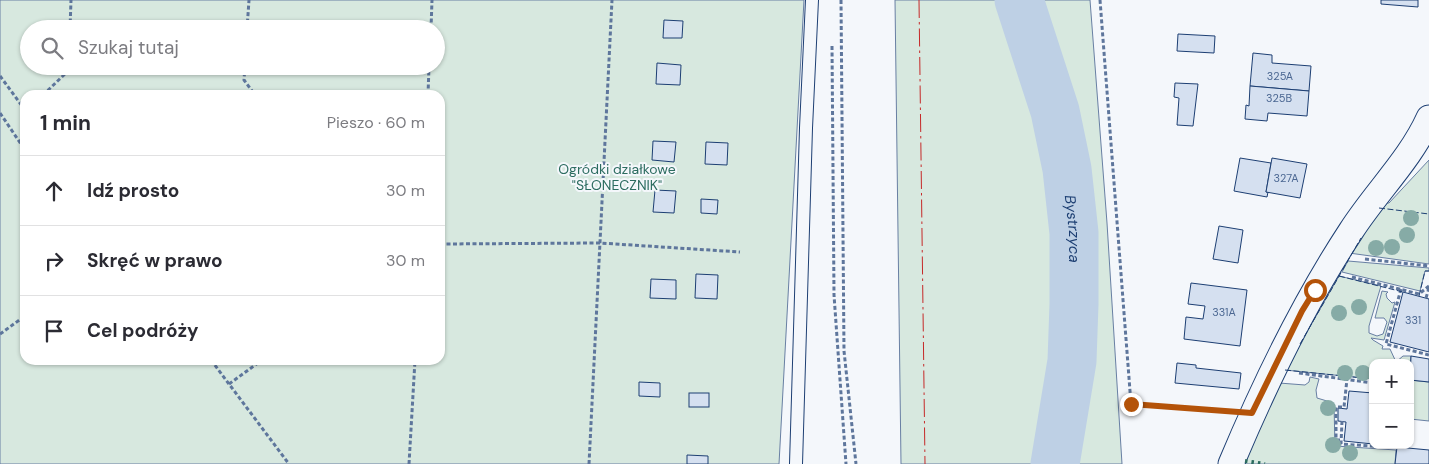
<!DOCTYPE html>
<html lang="pl">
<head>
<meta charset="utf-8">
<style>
	body { margin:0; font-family:"DM Sans",sans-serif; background:#f7f7f7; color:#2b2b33 }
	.controls { position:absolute; right:15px; bottom:15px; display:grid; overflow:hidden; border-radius:10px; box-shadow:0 1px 4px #0004 }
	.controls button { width:45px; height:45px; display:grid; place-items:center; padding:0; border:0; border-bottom:1px solid #e1e1e2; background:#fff; color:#2b2b33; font:25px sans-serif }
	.stop { position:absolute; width:15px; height:15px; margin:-11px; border:4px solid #b45309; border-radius:50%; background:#fff }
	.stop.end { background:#b45309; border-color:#fff; box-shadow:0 1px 5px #0008 }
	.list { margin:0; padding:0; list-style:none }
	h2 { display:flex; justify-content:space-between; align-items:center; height:65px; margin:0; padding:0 20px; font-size:21px }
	h2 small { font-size:16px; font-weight:400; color:#7c7c81 }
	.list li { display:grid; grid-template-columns:32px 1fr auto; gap:15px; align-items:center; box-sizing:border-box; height:70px; padding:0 20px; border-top:1px solid #e1e1e2 }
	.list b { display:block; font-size:19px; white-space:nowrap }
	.list em { font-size:16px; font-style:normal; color:#7c7c81 }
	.icon { flex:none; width:28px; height:28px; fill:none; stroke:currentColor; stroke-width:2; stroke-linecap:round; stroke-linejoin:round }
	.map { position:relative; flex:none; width:1429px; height:464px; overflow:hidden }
	.search { position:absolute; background:#fff; box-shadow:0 1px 4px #0004; left:20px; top:20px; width:425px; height:55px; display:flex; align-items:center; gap:12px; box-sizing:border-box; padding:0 18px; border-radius:28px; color:#7c7c81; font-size:19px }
	.panel { position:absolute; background:#fff; box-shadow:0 1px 4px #0004; left:20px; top:90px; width:425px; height:275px; border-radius:15px }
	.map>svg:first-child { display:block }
	.green { fill:#d7e8df; stroke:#687fa3; fill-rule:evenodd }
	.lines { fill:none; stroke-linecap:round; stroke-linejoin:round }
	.river { stroke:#bed0e5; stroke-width:49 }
	.building { fill:#d5e0f0; stroke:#1d3f73 }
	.lane-casing { stroke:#1d3f73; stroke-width:14 }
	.street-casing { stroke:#1d3f73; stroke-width:27 }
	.path { stroke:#5e769c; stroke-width:3; stroke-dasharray:4 2.5; stroke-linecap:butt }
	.lane { stroke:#f4f7fb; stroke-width:12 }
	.street { stroke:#f4f7fb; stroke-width:25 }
	.hedge { stroke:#2c6c60; stroke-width:4; stroke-dasharray:2.5 4; stroke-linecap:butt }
	.fence { stroke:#1d3f73; stroke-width:1; stroke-dasharray:6 2.5; stroke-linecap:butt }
	.power { stroke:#c62828; stroke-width:1; stroke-dasharray:18 4 2.5 4; stroke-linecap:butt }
	.tree { fill:#86aba6 }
	.route { stroke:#b45309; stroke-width:6 }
	.labels { text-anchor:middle; stroke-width:4; stroke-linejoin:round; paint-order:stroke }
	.number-label { font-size:11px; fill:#4b6792 }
	.park-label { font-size:14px; fill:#2c6c60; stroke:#f4f7fb }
	.water-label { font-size:15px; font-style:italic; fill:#1d3f73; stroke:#f4f7fb }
</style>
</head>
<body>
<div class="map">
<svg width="1429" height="464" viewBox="0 0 1429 464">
	<rect width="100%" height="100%" fill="#f4f7fb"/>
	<g class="green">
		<path d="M 0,0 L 804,0 L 779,464 L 0,464 ZM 29,29 L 436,29 L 436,66 L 29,66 ZM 25,95 L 440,95 L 440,360 L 25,360 Z"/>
		<polygon points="895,0 1090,0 1107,223 1122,464 901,464"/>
		<polygon points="1429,160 1429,264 1349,253 1381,203 1389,203"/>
		<polygon points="1348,261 1429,268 1429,271 1425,271 1420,291 1342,272"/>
		<polygon points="1339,276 1381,286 1369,326 1369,333 1377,336 1383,334 1387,322 1384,318 1375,318 1382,291 1388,292 1386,294 1387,298 1392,303 1395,302 1384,340 1371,338 1373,340 1383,346 1382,349 1390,349 1396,362 1403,356 1411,356 1410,365 1410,363 1373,363 1373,379 1285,370"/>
		<polygon points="1310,377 1319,379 1316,390 1317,398 1327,401 1334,405 1335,446 1396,450 1395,464 1244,464 1279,383 1305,385 1309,382"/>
		<polygon points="1410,380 1429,382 1429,421 1410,419"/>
	</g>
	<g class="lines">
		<path class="river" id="s1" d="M 1019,0 L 1055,111 L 1067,169 L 1074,233 L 1074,304 L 1072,361 L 1055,464"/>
	</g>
	<g class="building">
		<polygon points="1381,0 1418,0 1418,7 1381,4"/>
		<polygon points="664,20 683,21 682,38 663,38"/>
		<polygon points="1178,34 1215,36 1214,53 1177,51"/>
		<polygon points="1253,53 1272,55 1272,63 1311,66 1309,91 1250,86"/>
		<polygon points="657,63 681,65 680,85 656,84"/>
		<polygon points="1175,83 1198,84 1193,126 1177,125 1179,98 1174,97"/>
		<polygon points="1250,86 1309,91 1307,116 1268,113 1267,121 1245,119 1246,105 1249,106"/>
		<polygon points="653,141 676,142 674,162 652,160"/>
		<polygon points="706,142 728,143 727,165 705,164"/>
		<polygon points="1240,158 1271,163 1266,192 1268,192 1267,197 1234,191"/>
		<polygon points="1272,158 1307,164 1300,198 1266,192"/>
		<polygon points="655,190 676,191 674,213 653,212"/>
		<polygon points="701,199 718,200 717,214 701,213"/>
		<polygon points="1219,226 1243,230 1238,263 1213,259"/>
		<polygon points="696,274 718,275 717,299 695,298"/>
		<polygon points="651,279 676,280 676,299 650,298"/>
		<polygon points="1191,283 1247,290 1240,346 1184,339 1186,317 1203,319 1205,306 1188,304"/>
		<polygon points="1403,292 1429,299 1429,352 1390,342"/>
		<polygon points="1411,356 1429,359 1429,382 1410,380"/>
		<polygon points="1177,363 1196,365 1196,368 1241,373 1239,389 1175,383"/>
		<polygon points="639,382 660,383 660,397 639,396"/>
		<polygon points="1349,391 1373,393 1373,444 1344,441 1346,422 1338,421 1338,408 1347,409"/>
		<rect x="689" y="393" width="20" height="14"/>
		<polygon points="1397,447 1429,450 1429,464 1395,464"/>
		<polygon points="687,455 708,456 708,464 687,464"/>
	</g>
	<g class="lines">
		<g class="lane-casing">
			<polyline id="lane" points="796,464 806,128 812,0"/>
		</g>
		<g class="street-casing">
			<path id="street" d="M 1231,464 C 1265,383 1303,304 1351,231 C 1376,192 1410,160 1429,118"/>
		</g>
		<g class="path">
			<polyline points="841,0 844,351 856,464"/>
			<polyline points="1100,0 1131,404 1225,411"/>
			<polyline points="70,29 71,0"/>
			<polyline points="247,29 249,0"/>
			<polyline points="431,29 432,0"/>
			<polyline points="832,46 834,295 846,464"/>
			<polyline points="245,66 244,80 255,95"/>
			<polyline points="0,76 25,110"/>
			<polyline points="43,95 67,72 68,66"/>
			<polyline points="428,95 429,66"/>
			<polyline points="0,113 25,150"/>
			<polyline points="440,244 600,243 740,252"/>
			<polyline points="1365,259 1429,266"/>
			<polyline points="1352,277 1419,294 1429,286"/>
			<polyline points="1401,289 1386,344 1429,355"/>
			<polyline points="1426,298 1429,288"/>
			<polyline points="0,334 25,316"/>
			<polyline points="211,360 289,464"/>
			<polyline points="1299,373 1373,383"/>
			<polyline points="229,384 262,360"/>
			<polyline points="1342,421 1341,444 1385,447 1385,445"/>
			<polyline points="1340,440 1336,440 1336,407 1344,407 1347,379"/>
			<polyline points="1401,447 1401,445"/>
			<polyline points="409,464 415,360"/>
			<polyline points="589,464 612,0"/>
		</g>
		<use href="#lane" class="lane"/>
		<use href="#street" class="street"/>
		<polyline class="hedge" points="1245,461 1265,464"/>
		<g class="fence">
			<polyline points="1379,208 1429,214"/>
			<polyline points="1339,276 1403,292"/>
			<polyline points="1419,296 1425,271 1429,271"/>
			<polyline points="1300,344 1361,238"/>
			<polyline points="1285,370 1373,379"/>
		</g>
		<polyline class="power" points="919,0 925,464"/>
	</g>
	<g class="tree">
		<circle cx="1411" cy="218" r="8"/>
		<circle cx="1407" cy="235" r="8"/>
		<circle cx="1392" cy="247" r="8"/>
		<circle cx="1376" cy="248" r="8"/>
		<circle cx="1359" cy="307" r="8"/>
		<circle cx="1339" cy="313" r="8"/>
		<circle cx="1345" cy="373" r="8"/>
		<circle cx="1363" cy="373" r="8"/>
		<circle cx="1328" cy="408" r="8"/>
		<circle cx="1333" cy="445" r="8"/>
		<circle cx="1350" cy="453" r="8"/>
	</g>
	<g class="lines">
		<polyline class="route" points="1131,404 1252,413 1302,311 1315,290"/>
	</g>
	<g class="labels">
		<g class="number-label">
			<text x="1280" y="80">325A</text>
			<text x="1279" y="102">325B</text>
			<text x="1286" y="182">327A</text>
			<text x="1224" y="316">331A</text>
			<text x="1413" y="324">331</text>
		</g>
		<g class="park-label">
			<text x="617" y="174">Ogródki działkowe<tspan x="617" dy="16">"SŁONECZNIK"</tspan></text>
		</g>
		<g class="water-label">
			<text dy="5" stroke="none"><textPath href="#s1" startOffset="236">Bystrzyca</textPath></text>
		</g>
	</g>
</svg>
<div class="controls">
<button>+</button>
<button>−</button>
</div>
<div class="stop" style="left:1315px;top:290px"></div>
<div class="stop end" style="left:1131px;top:404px"></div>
<div class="search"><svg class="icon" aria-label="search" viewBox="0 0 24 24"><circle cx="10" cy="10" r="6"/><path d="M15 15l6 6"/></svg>Szukaj tutaj</div>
<section class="panel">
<h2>1 min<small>Pieszo · 60 m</small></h2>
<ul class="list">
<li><svg class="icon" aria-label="ahead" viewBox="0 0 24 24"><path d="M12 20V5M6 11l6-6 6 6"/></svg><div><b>Idź prosto</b></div><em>30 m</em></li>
<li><svg class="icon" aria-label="right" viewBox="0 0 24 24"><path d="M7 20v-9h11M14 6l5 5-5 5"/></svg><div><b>Skręć w prawo</b></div><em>30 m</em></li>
<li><svg class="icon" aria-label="arrive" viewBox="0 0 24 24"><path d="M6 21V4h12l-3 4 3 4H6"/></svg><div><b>Cel podróży</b></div></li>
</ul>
</section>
</div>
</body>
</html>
